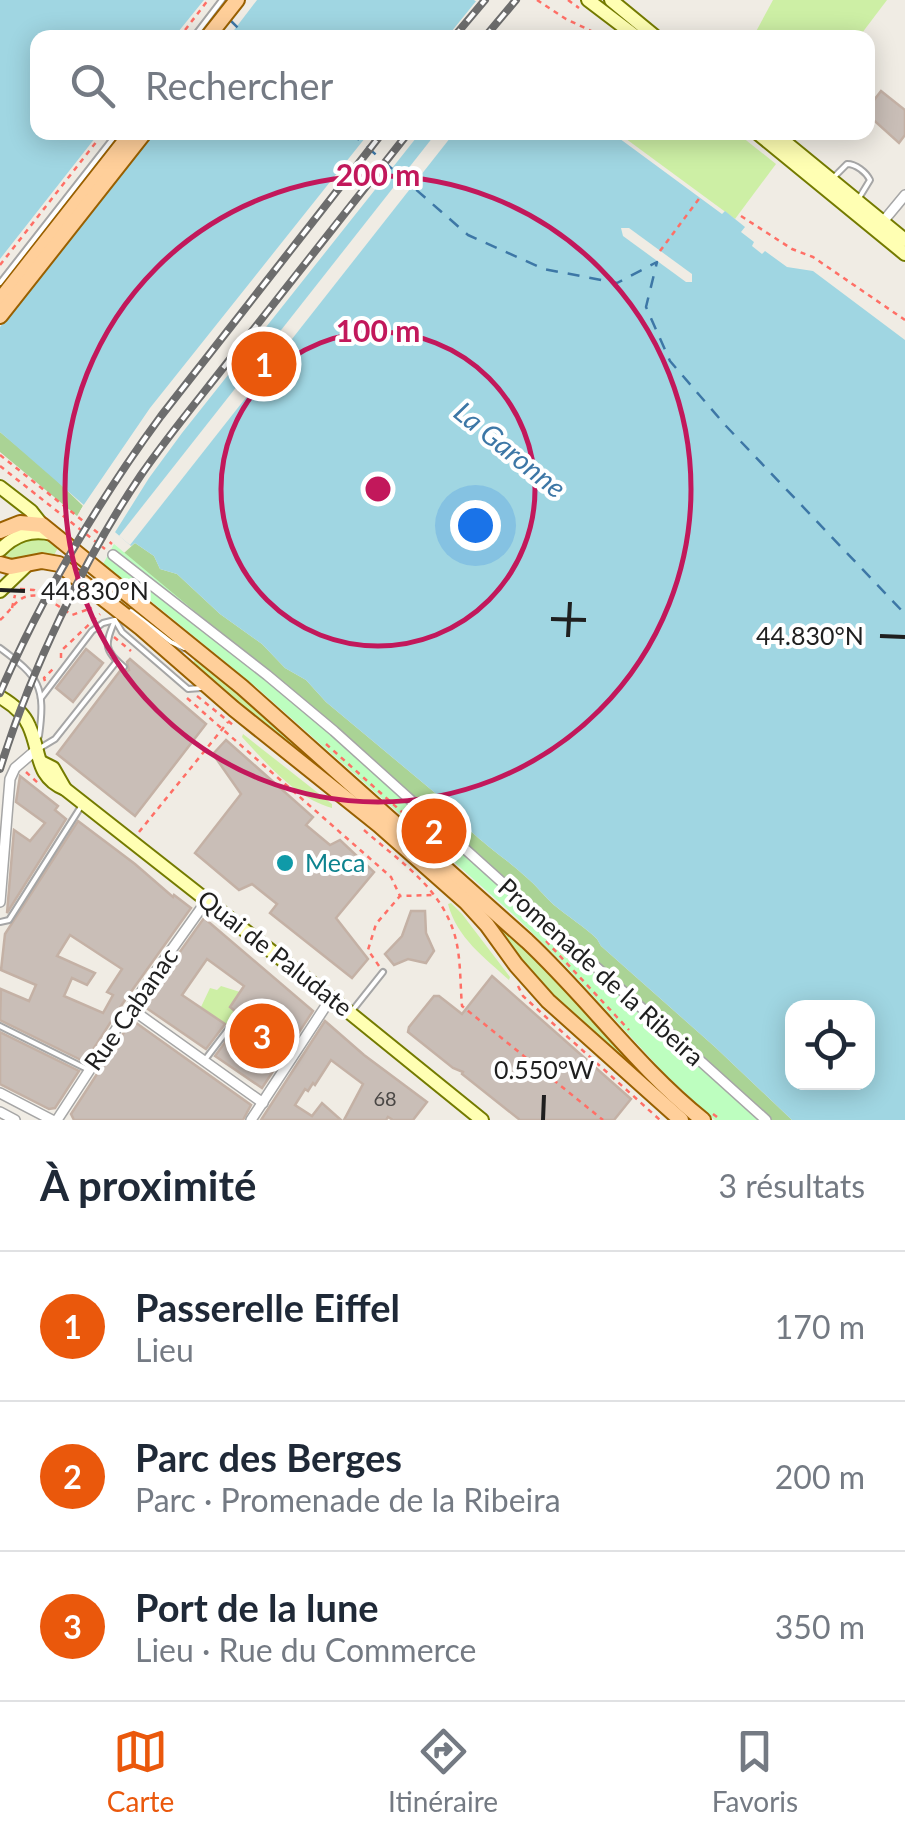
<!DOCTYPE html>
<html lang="fr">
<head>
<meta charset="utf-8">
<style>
	body { margin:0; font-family:Lato,sans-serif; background:#f6f6f7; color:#1f2937 }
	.controls { position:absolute; right:30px; bottom:30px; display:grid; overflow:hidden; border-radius:20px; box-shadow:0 5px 25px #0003 }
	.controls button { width:90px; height:90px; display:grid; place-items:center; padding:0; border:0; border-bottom:2px solid #e0e1e3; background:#fff; color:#1f2937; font:50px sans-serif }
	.you { position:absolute; left:475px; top:525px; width:35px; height:35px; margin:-25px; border:8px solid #fff; border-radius:50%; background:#1a73e8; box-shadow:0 0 0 15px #1a73e833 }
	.badge { display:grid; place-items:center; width:65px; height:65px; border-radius:50%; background:#ea580c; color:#fff; font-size:32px; font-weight:700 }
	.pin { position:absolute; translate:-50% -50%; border:5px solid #fff; box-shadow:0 2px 10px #0006 }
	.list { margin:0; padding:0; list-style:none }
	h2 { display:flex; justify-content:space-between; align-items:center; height:130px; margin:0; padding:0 40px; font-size:42px }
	h2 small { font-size:32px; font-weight:400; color:#747a83 }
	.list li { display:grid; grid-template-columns:65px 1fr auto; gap:30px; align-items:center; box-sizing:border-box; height:150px; padding:0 40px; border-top:2px solid #e0e1e3 }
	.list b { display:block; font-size:38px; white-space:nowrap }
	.list p { margin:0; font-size:32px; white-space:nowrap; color:#747a83 }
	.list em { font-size:32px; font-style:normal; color:#747a83 }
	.icon { flex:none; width:55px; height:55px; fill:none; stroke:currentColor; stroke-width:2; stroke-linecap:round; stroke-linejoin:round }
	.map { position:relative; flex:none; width:905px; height:1120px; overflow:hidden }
	.search { position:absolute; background:#fff; box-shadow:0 5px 25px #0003; left:30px; right:30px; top:30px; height:110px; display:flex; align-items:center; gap:25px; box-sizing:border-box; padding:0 35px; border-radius:20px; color:#747a83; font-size:38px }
	.sheet { height:580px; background:#fff }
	nav { display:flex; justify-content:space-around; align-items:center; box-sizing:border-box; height:140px; border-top:2px solid #e0e1e3; background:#fff; font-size:28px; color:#747a83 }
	nav a { display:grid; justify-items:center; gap:5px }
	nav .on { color:#ea580c }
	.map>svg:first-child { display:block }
	.grass { fill:#cdefa5 }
	.forest { fill:#aad395 }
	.park { fill:#bdfebf }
	.water { fill:#a0d6e2; fill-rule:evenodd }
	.pier { fill:#f0ece4 }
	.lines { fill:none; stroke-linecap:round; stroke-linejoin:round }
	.ferry { stroke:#3d77a6; stroke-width:2.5; stroke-dasharray:12 10; stroke-linecap:butt }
	.building { fill:#c9beb7; stroke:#c4b1a5; stroke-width:2.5; fill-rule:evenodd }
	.lane-casing { stroke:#a6a6a6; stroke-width:8 }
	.street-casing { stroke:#a6a6a6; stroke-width:12 }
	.secondary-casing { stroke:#747b00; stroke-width:16 }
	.primary-casing { stroke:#996000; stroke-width:18 }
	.path { stroke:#ff6f66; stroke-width:2.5; stroke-dasharray:5 5; stroke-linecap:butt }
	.lane { stroke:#fff; stroke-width:4 }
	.street { stroke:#fff; stroke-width:9 }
	.secondary { stroke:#ffffb3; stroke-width:12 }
	.primary { stroke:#ffcf9a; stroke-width:14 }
	.rail-casing { stroke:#6d6d6d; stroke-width:8 }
	.rail { stroke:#fff; stroke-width:4; stroke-dasharray:11; stroke-linecap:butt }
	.ticks { fill:none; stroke:#1f1f1f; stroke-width:4 }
	.ring { fill:none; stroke:#c2185b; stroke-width:5 }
	.culture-dot { fill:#0f9aa8; stroke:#fff; stroke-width:4 }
	.labels { text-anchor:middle; stroke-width:8; stroke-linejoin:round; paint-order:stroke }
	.number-label { font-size:20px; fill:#4a4745 }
	.culture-label { font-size:25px; fill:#0d838f; stroke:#fff; text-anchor:start }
	.street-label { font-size:25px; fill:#1f1f1f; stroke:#fff }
	.water-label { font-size:28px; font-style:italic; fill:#3d77a6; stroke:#fff }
	.ticks-label { font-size:25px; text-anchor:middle; fill:#1f1f1f; stroke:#fff; stroke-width:8; stroke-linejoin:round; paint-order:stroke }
	.centre { fill:#c2185b; stroke:#fff; stroke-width:5 }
	.ring-label { font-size:30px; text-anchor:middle; font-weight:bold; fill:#c2185b; stroke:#fff; stroke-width:8; stroke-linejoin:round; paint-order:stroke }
</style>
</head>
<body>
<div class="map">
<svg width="905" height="1120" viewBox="0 0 905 1120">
	<rect width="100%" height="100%" fill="#f0ece4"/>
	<g class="grass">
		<polygon points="773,0 887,0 859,37 753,37"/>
		<polygon points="618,133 737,133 776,164 735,219"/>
		<path d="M 33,538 L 47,541 L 59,546 L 53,557 L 33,555 L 13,559 L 5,557 L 4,555 C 13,545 21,541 33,538 Z"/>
		<polygon points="196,658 202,661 439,868 191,666"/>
		<path d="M 243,734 L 332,804 L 332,808 C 296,798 267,764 242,737 Z"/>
		<polygon points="459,885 527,948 693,1120 687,1120 553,999"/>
		<path d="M 451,903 L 462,914 L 510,977 L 509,980 C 484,957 457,938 448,904 Z"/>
		<polygon points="221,986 240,992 230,1007 236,1012 226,1025 201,1007 210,988 217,990"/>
	</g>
	<g class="forest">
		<polygon points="0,432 47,471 83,506 77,516 0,452"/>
		<path d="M 135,543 L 154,556 L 160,569 L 177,574 L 220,614 L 262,644 L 285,668 L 306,680 L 326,702 L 446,802 C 465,833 500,853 526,877 C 536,885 544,896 554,905 C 568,917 584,926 597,939 L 601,946 L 715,1047 L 792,1120 L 771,1120 L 574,943 L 124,553 Z"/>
	</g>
	<polygon class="park" points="114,544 323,718 772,1120 715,1120 709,1115 664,1073 562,962 515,916 256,687 141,593 102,566"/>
	<path class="water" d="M 0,0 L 474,0 L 477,2 L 464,20 L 486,37 L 38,38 L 38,132 L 612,133 L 722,214 L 725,211 L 745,227 L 741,232 L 754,242 L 752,246 L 762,254 L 765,251 L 787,267 L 813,271 L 905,340 L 905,1120 L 792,1120 L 715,1047 L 601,946 L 597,939 C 584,926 568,917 554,905 C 544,896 536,885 526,877 C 500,853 465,833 446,802 L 326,702 L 306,680 L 285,668 L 262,644 L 220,614 L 177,574 L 160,569 L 154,556 L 135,543 L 131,546 L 0,432 ZM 792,1008 L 868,1008 L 868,1082 L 792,1082 Z"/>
	<g class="pier">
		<polygon points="204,0 257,0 228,38 174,37"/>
		<polygon points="477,0 482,0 482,4 471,19 491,38 447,37"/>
		<polygon points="437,132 454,133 130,545 119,536"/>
		<polygon points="99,133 153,133 0,327 0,259"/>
		<polygon points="369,133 420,133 182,433 149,478 112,537 80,511 83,506 150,408"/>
		<polygon points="621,228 629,228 692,274 692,282 686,282 623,236"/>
	</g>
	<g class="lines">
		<g class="ferry">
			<polyline points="229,19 248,38"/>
			<polyline points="350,132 468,235 544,269 617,283 657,262 646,307 670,361 726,426 905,614"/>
		</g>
	</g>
	<g class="building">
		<polygon points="881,91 905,110 905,135 899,143 868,115 868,108"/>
		<polygon points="86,649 103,663 73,702 56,688"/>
		<polygon points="130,659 206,724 135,816 57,754 120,671 125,672 129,670 127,662"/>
		<polygon points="226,740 313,817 306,825 330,845 340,840 374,872 336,918 368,959 352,978 270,913 277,904 252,884 239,890 195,853 241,794 213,754"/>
		<polygon points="20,776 58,806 55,810 66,819 7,913 14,830 30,841 45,823 16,802"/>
		<path d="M 78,821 L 135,864 L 173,897 L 174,895 L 191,908 L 123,1003 L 85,1062 L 0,1020 L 1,989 L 29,1001 L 36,985 L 1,970 L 5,934 ZM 70,935 L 122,969 L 107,992 L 113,995 L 103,1013 L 64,996 L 72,978 L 87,985 L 95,973 L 57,956 Z"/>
		<polygon points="411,911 425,911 426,933 434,951 426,963 408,959 394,965 385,954 402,936"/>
		<polygon points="204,918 313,1011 262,1088 215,1056 243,1018 230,1007 244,986 207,959 182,995 225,1024 206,1049 142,1005"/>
		<polygon points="492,976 631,1099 614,1120 520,1120 462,1074 463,1072 453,1068 408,1032 409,1027 434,996 439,996 462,1014"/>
		<polygon points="132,1020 251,1105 243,1120 74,1120 71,1114"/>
		<polygon points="325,1021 364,1055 427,1102 413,1120 393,1120 388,1117 386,1120 344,1120 363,1084 331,1060 315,1085 313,1083 308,1091 305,1089 295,1105 312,1116 322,1103 341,1120 261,1120"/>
		<polygon points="0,1032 79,1071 55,1108 49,1109 0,1084"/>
	</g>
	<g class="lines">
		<g class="lane-casing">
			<g id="lane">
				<polyline points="193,38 222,0"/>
				<polyline points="722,135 725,132"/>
				<path d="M 834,177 L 847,164 C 856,164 866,172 870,180 L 859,198"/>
				<polyline points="0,283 118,132"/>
				<polyline points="131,611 171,642 184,648"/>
				<path d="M 115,620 C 105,644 103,650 124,667"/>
				<path d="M 0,648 C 39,677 46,686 39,736"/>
				<polyline points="41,698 92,631 103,623 115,620 122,632 188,689 201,688"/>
				<polyline points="40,748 55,739 117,661"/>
				<polyline points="0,922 9,920 82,805"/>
				<polyline points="352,1011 383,972"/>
				<polyline points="0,1026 89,1070"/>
				<polyline points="204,1061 236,1019"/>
			</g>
		</g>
		<g class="street-casing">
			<g id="street">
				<polyline points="881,224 905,195"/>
				<polyline points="113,555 267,675 334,731 766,1120"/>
				<polyline points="0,902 10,779 15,768 36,750"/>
				<polyline points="130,1008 263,1103"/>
				<polyline points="0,1093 52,1120"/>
				<polyline points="0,1112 15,1120"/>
				<polyline points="57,1120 130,1008 207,900"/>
				<polyline points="251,1120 331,998"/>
			</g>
		</g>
		<g class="secondary-casing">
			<g id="secondary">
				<polyline points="588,0 638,38"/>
				<polyline points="611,0 657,38"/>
				<polyline points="756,132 905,254"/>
				<polyline points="773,132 905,240"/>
				<polyline points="0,487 31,511 42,525"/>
				<path d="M 0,550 C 15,535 31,529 52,534"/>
				<polyline points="0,591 29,563"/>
				<path d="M 0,697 C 12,704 24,714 29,726 C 41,752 35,777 65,789 L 350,1013 L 482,1120"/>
				<polyline points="41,762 53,768 65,789"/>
			</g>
		</g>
		<g class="primary-casing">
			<g id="primary">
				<polyline points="207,38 237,0"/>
				<polyline points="0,300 132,132"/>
				<polyline points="0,316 145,132"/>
				<path d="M 0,531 L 20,523 L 42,525 L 242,687 L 527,941 C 588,998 638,1068 703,1120"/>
				<polyline points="0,564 11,567 42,561 59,564 141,628 234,709 379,825 466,902 487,925 516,965 548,1001 681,1120"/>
			</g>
		</g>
		<g class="path">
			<polyline points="537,0 566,19 606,38"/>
			<polyline points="568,0 579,8"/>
			<polyline points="179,38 208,0"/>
			<polyline points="741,216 792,249 813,257 905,320"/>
			<polyline points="660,251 701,196"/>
			<polyline points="0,265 104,132"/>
			<polyline points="0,455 112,544"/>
			<polyline points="0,466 105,549"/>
			<polyline points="20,589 34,590 72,615 92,608"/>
			<polyline points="12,608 15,595"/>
			<path d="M 0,620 C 15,607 17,593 40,596"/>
			<polyline points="114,637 131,651"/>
			<polyline points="61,658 61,651 100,614"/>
			<polyline points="45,681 44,678 54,668"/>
			<polyline points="197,696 233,725"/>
			<polyline points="187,698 391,877 400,896"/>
			<polyline points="326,744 451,856"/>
			<polyline points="26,772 38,783"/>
			<path d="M 364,830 C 400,862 441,887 455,936 C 461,958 460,983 462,1006 L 603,1120"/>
			<polyline points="139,832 228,722"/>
			<polyline points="546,941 629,1030"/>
			<polyline points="379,966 368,950 376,924 400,896 433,895"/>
			<polyline points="518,986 523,996 560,1030 660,1120"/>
			<polyline points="713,1114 721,1120"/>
		</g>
		<use href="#lane" class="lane"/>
		<use href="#street" class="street"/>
		<use href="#secondary" class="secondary"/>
		<use href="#primary" class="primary"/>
		<g class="rail-casing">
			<g id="rail">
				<polyline points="453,38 485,0"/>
				<polyline points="484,38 516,0"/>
				<path d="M 0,693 C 43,594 97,503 161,416 L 383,132"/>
				<path d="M 0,769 C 30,672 84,559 141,475 C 170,433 203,394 234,354 C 292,280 350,206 409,132"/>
			</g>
		</g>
		<use href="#rail" class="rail"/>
	</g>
	<path class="ticks" d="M 0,590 L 25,591M 551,619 L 586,620M 880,636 L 905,637M 568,637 L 570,602M 543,1120 L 544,1095"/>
	<g class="ring">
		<circle cx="378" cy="489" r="157"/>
		<circle cx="378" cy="489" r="313"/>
	</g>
	<circle class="culture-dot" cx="285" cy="863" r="10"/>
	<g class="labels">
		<g class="number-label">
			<text x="385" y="1106">68</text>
		</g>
		<g class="culture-label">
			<text x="305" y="872">Meca</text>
		</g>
		<g class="street-label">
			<text transform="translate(275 953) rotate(38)" y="9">Quai de Paludate</text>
			<text transform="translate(601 972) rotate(42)" y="9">Promenade de la Ribeira</text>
			<text transform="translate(131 1009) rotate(-55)" y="9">Rue Cabanac</text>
		</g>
		<g class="water-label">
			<text transform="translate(510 450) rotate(39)" y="10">La Garonne</text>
		</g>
	</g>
	<g class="ticks-label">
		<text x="95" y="600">44.830°N</text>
		<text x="810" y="645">44.830°N</text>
		<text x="544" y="1079">0.550°W</text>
	</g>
	<circle cx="378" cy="489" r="15" class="centre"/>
	<g class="ring-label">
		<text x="378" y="186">200 m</text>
		<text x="378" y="342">100 m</text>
	</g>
</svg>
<div class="controls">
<button><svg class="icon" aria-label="locate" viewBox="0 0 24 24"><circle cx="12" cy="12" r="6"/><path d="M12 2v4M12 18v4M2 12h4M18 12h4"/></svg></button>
</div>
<div class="you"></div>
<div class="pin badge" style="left:264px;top:364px">1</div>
<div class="pin badge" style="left:434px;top:831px">2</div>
<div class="pin badge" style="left:262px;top:1036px">3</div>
<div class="search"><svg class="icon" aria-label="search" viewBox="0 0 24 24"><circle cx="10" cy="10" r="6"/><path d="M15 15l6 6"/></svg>Rechercher</div>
</div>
<section class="sheet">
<h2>À proximité<small>3 résultats</small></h2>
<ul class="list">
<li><span class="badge">1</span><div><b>Passerelle Eiffel</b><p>Lieu</p></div><em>170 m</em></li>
<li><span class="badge">2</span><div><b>Parc des Berges</b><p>Parc · Promenade de la Ribeira</p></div><em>200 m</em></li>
<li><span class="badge">3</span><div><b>Port de la lune</b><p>Lieu · Rue du Commerce</p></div><em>350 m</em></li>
</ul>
</section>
<nav>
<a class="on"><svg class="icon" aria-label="map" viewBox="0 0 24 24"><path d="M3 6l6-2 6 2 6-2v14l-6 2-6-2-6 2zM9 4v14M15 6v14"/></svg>Carte</a>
<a><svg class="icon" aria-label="directions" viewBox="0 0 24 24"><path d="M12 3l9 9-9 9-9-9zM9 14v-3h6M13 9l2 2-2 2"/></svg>Itinéraire</a>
<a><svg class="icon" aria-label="saved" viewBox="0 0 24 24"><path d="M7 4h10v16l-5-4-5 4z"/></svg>Favoris</a>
</nav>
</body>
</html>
